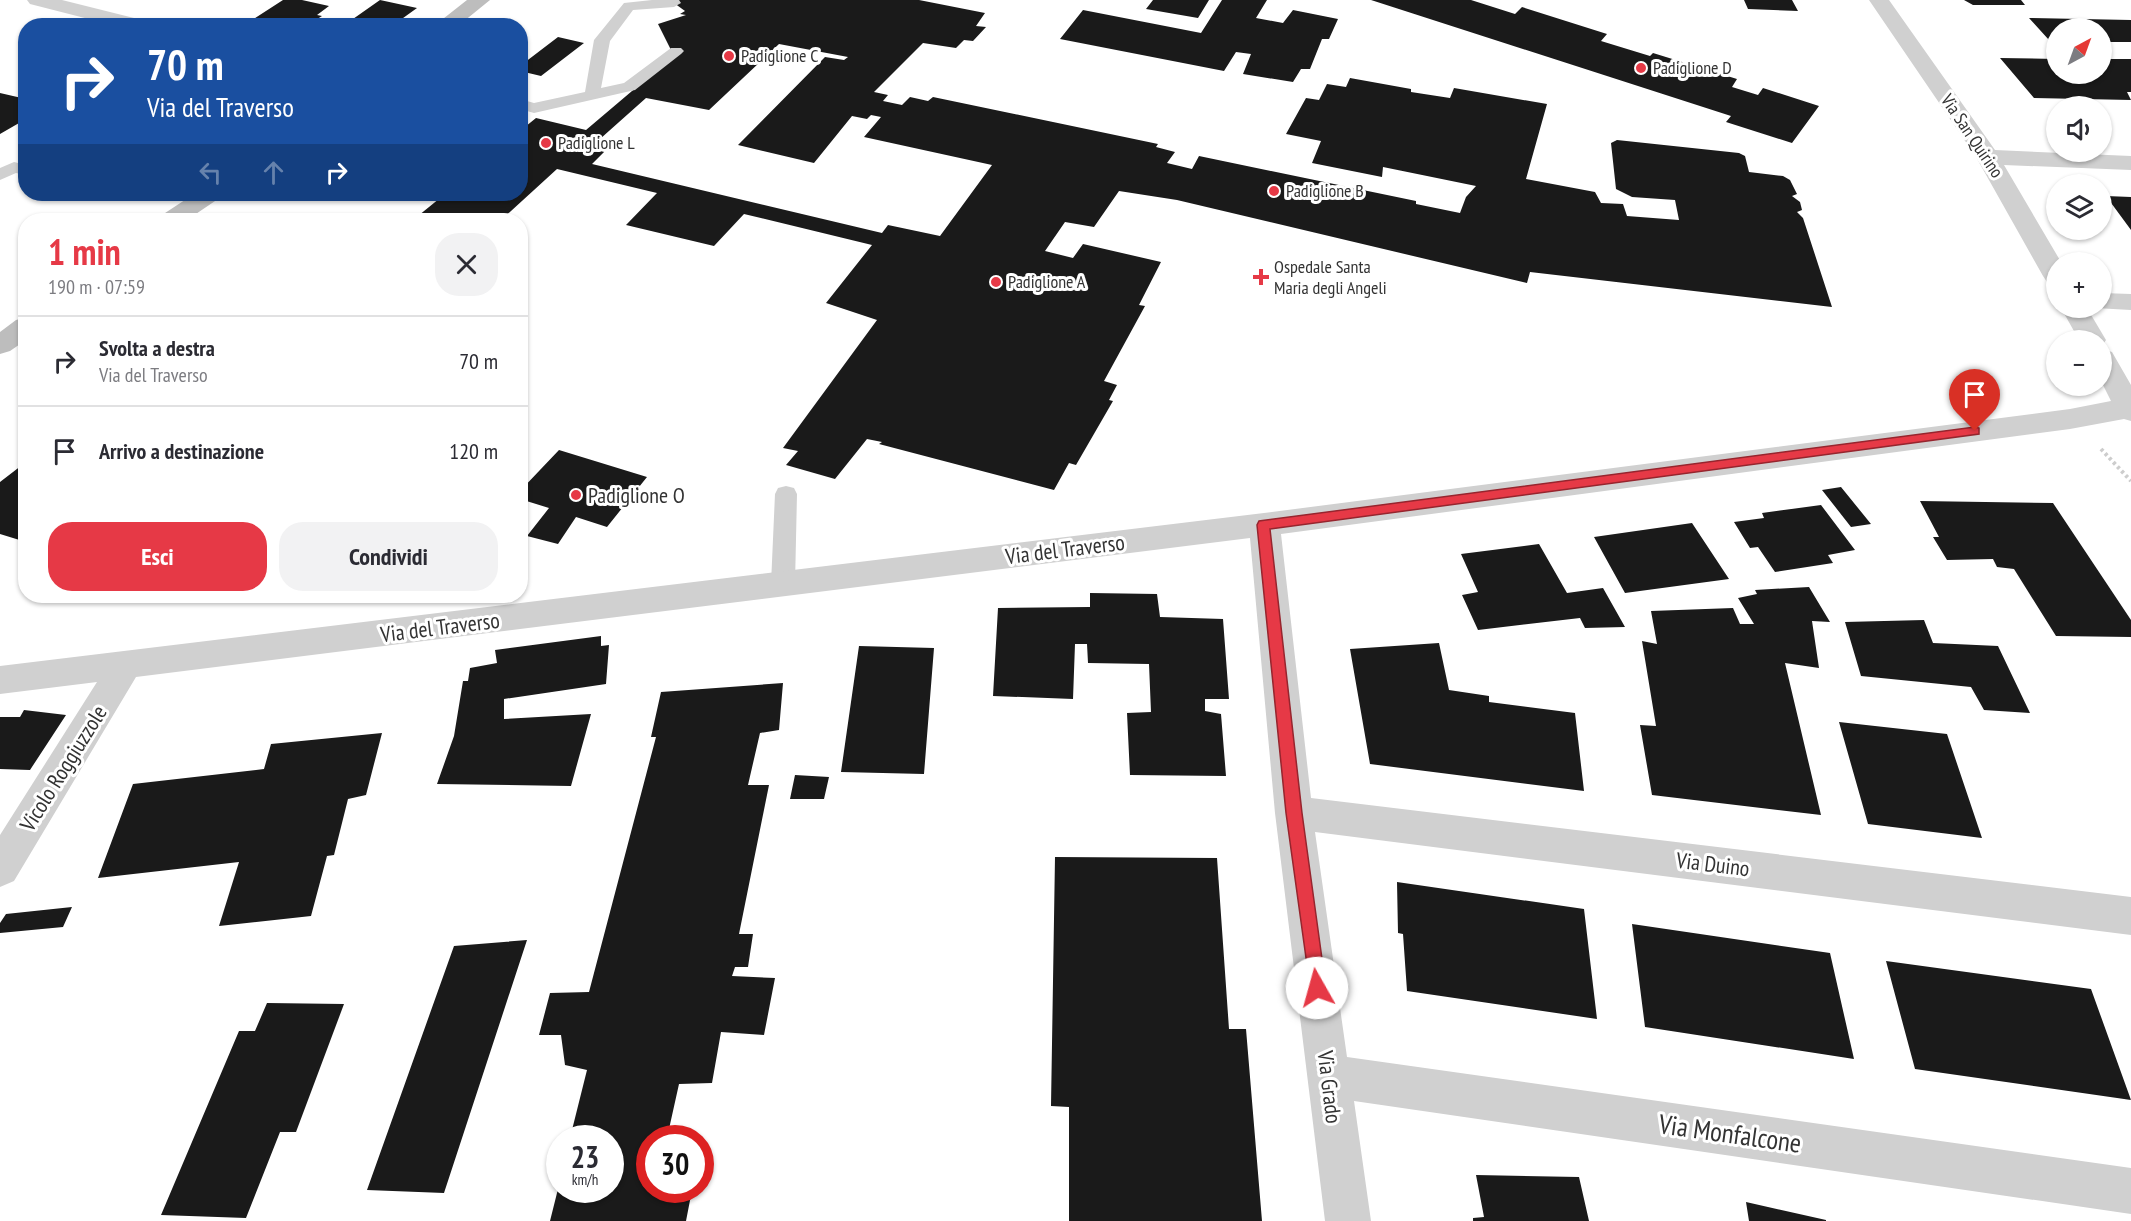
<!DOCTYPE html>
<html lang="it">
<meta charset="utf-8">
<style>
body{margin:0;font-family:"PT Sans Narrow",sans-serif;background:#f2f2f3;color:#2b2b33;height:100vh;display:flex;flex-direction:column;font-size:22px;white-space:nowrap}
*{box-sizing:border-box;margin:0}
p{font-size:20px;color:#7c7c81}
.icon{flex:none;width:33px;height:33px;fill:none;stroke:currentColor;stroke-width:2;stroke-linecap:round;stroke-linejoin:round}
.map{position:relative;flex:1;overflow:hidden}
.sheet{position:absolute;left:18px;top:213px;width:510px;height:390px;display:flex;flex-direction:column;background:#fff;border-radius:24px;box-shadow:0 2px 4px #0004}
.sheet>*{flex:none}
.banner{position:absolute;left:18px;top:18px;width:510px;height:183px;border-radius:24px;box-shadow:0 2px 4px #0004;background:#1a4fa0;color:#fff;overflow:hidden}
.needle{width:39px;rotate:41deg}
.tools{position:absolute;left:2046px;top:18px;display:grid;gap:12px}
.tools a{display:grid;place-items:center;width:66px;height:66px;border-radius:50%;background:#fff;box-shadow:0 2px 4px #0004;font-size:30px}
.speed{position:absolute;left:546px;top:1125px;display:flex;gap:12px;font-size:30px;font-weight:700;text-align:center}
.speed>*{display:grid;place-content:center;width:78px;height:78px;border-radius:50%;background:#fff;box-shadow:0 2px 4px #0004;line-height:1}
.speed small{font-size:15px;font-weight:400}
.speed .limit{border:9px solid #d22;background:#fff;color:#111}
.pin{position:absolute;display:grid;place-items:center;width:51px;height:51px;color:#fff;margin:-62px -26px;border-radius:50% 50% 50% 0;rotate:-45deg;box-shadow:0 0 6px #0007}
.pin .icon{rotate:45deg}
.me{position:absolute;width:66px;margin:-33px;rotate:353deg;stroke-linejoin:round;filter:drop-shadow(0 0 4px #0008)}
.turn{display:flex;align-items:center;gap:21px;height:126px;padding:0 30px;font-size:27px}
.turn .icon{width:78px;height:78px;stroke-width:2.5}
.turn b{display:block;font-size:42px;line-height:51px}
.lanes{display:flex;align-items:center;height:57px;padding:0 30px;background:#0003;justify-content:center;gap:30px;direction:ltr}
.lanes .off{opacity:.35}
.round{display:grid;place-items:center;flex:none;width:63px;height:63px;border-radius:24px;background:#f2f2f3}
.head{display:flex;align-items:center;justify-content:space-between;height:102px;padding:0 30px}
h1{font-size:36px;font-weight:700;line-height:45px;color:#e63946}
.button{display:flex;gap:12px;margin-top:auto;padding:12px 30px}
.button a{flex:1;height:69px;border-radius:24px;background:#e63946;color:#fff;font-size:24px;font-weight:700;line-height:69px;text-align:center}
.button a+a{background:#f2f2f3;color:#2b2b33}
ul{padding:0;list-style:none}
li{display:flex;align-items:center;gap:18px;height:90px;padding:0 30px;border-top:2px solid #e1e1e2}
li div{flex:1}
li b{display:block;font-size:22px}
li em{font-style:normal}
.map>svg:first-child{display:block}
.building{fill:#1a1a1a;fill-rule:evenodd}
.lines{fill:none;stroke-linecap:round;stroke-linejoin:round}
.path{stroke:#cdcdcd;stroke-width:4;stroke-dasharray:3 3;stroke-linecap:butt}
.service{fill:#d0d0d0;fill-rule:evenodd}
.minor{fill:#d0d0d0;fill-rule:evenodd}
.secondary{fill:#bdbdbd;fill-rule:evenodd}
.route{fill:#e63946;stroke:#96252e;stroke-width:1.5}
.poi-dot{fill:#e63946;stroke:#fff;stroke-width:2}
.labels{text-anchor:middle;stroke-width:6;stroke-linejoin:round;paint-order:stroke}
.far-poi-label{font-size:18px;fill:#333;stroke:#fff;text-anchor:start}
.far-street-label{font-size:18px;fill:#333;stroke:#fff}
.poi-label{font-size:22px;fill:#333;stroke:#fff;text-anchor:start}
.street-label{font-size:22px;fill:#333;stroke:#fff}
.near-street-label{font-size:27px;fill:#333;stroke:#fff}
</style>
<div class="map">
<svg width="2131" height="1221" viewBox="0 0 2131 1221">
<rect width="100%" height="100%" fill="#fff"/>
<!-- building -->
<path class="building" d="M283 0H302L329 6 317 15 322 16 311 23 306 22 301 26H276L252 20Z
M380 0 417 8 392 26H343Z
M674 0H919L985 13 976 26 986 27 973 41 964 40 956 48 923 43 874 92 888 95 883 101 902 105 910 97 928 101 933 97 1158 144 1156 147 1175 152 1167 163 1192 169 1199 156 1416 201V204L1460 213 1466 197 1476 186 1383 167 1382 177 1312 163 1321 141 1286 134 1306 98 1319 100 1327 84 1346 87 1350 78 1411 89V92L1450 98 1454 88 1547 104 1526 179 1595 192 1601 203 1623 204 1627 216 1679 220 1675 200 1632 197 1616 189 1611 143 1617 140 1739 153 1745 156 1749 172 1783 176 1790 180 1797 194 1792 196 1800 202 1802 210 1797 212 1803 218 1832 307 1530 272 1527 283 1177 200 1119 191 1094 227 1065 222 1045 251 1073 258 1083 244 1161 262 1139 305 1145 306 1104 381 1117 385 1109 400 1113 401 1076 465 1069 463 1054 490 879 444 882 442 867 439 835 479 786 465 798 451 783 448 877 320 826 303 872 245 744 214 714 246 626 225 657 193 557 169 501 220H413L445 194H520V131L536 118 586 130 678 52 671 50 658 24 686 15 680 14 685 11 674 3ZM779 44 848 57 844 60 825 57 738 145 814 163 852 116 867 119 871 115 881 117 864 137 992 165 940 236 888 225 882 233 592 164 606 150 591 147 646 98 709 110Z
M1153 0H1209L1198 18 1146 9Z
M1222 0H1267L1256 18 1283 23 1293 10 1338 19 1329 39H1322L1310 69H1301L1293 82 1243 74 1251 54 1236 52 1224 71 1060 39 1083 10 1201 33Z
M1371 0H1471L1515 14 1522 7 1607 34 1601 41 1650 56 1653 53 1737 79 1732 87 1758 95 1763 88 1819 106 1792 143 1726 122 1731 116Z
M1744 0H1792L1798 11 1748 9Z
M1964 0H2021L2025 5H1973Z
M2029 18 2131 20V42H2102V28H2056V41L2049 40Z
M558 37 584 43 541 76 520 71V66Z
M2000 58 2056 59V74H2102V59H2131V92H2127L2131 100 2034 98Z
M0 93 26 99V119L0 134Z
M2106 196 2131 197V230Z
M559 450 647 477 607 527 576 517 558 544 527 536 549 508 520 499V491Z
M26 462V542L0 534V482Z
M1841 487 1871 524 1851 527 1822 490Z
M1920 501 2053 503 2131 620V637L2056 636 2014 569 1997 567 1993 559 1947 560 1933 537H1939Z
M1821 505 1855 550 1828 555 1833 563 1775 572 1758 547 1750 548 1734 522 1764 518 1762 513Z
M1692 523 1729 579 1625 593 1594 537Z
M1539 544 1567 593 1603 588 1625 627 1585 628 1580 618 1478 630 1462 595 1478 592 1461 554Z
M1809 587 1830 622 1812 621 1819 668 1785 663 1821 815 1652 795 1640 725 1656 726 1642 641 1657 644 1651 611 1733 608 1740 624H1754L1738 598 1757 594 1755 590Z
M1090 593 1157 594 1160 617 1223 619 1229 699H1205V711L1221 714 1226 776 1130 775 1127 713 1151 712 1149 664 1088 663 1087 644H1075L1073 699 993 696 998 608 1090 607Z
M1924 620 1933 643 1998 646 2030 713 1984 710 1971 687 1861 676 1845 622Z
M601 636V646L609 645 606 684 504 699V719L591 714 571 786 437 784 454 736 463 681H468L470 668 497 663 495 650Z
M1439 643 1449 690 1489 696V702L1575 713 1584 791 1370 764 1350 649Z
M859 646 934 648 924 774 841 772Z
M783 683 779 730 760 733 748 785H769L739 934H753L748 967H735L732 976 775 978 764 1035 721 1032 712 1083 679 1084 667 1138H650V1190H692L686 1221H550L559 1185 560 1190H610V1138H570L587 1070 565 1065 561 1035H539L550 993 589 992 656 737H651L661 692Z
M24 710 66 715 30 770 0 769V717H20Z
M1839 722 1947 734 1982 838 1868 824Z
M382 733 366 795 348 799 334 855 327 856 311 916 219 926 239 862 98 878 133 784 264 769 271 744Z
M795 775 829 777 824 799H790Z
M1055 857 1217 858 1229 1029H1246L1262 1221H1069V1107L1051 1106Z
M1397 882 1584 909 1597 1019 1407 991 1403 934 1398 933Z
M72 907 63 927 0 933V923L6 914Z
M1632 924 1830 953 1854 1059 1645 1027Z
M527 940 444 1193 367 1190 454 946Z
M1886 961 2091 989 2131 1100 1915 1069Z
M267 1003 344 1004 296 1132H280L246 1218 161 1215 239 1031H255Z
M1476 1175 1579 1177 1589 1221H1473V1218L1484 1217Z
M1746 1202 1826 1220V1221H1749Z"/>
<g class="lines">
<!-- path -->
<path class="path" d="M2101 449 2131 481"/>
<!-- service -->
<path class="service" d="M652 0H679L681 3 674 7 633 10 610 41 601 88 624 83 671 48H681L684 51 681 54 635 90 534 113 520 109V99L534 103 585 92 594 40 624 3Z
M14 162 26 165V175L16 173 0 180V168Z
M786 486 794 488 797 494 795 584 791 590 783 593 775 590 771 584 775 494 778 488Z"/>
<!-- minor -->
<path class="minor" d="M27 0H62L150 22 153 26H116L30 4Z
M1869 0H1889L1995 150 2131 156V170L2004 165 2061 262H2056V284L2047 282 2043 276 1976 157Z
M2102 293 2131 294V310L2095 308H2102Z
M2061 308H2087L2106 340 2102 346V340H2079Z
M2102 349 2112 352 2131 385V421L2124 419 2070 429 1281 534 1311 798 2131 897V935L1315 832 1347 1057 2131 1168V1214L1354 1101 1371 1221H1325L1275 813 1250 538 136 677 14 881 0 887V835L97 682 0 694V666L1264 513 2070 409 2111 401 2102 383Z"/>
<!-- secondary -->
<path class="secondary" d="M467 0H490L458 26H434Z
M194 194H221L218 199 187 220H159L162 215Z
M26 317V340L10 351 0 354V332L16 320Z"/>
</g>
<!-- route -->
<path class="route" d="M1975 427 1979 428V434L1270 529 1302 813 1326 988 1323 994 1317 997 1311 994 1286 813 1257 525 1259 521Z"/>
<!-- markers -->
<g class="poi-dot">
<circle cx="729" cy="56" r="6"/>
<circle cx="1641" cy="68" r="6"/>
<circle cx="546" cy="143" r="6"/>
<circle cx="1274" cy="191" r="6"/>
<path d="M1258 268h6v6h6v6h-6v6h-6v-6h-6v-6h6z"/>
<circle cx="996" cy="282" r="6"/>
<circle cx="576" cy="495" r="6"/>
</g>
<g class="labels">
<!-- far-poi labels -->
<g class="far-poi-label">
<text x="741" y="62">Padiglione C</text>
<text x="1653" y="74">Padiglione D</text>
<text x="558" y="149">Padiglione L</text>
<text x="1286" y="197">Padiglione B</text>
<text x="1274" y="273">Ospedale Santa<tspan x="1274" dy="21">Maria degli Angeli</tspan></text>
<text x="1008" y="288">Padiglione A</text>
</g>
<!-- far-street labels -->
<g class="far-street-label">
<text transform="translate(1972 136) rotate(56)" y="6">Via San Quirino</text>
</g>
<!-- poi labels -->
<g class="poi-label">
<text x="588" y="503">Padiglione O</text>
</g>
<!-- street labels -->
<g class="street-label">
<text transform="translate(1065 549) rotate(-7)" y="8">Via del Traverso</text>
<text transform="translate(440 627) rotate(-7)" y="8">Via del Traverso</text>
<text transform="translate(63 768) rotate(-58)" y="8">Vicolo Roggiuzzole</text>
<text transform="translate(1713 864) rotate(7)" y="8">Via Duino</text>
<text transform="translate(1330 1087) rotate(83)" y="8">Via Grado</text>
</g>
<!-- near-street labels -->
<g class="near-street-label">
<text transform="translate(1730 1134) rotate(8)" y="9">Via Monfalcone</text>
</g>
</g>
</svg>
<div class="tools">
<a><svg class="needle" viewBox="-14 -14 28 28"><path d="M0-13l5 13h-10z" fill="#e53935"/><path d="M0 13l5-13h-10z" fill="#7c7c81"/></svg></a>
<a><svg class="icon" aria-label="sound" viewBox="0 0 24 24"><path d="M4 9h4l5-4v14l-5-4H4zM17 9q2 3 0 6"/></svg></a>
<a><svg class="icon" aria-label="layers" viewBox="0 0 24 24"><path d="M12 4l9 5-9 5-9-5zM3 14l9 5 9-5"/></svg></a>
<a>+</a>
<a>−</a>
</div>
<div class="speed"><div>23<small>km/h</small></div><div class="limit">30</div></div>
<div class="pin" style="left:1975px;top:431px;background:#d93025"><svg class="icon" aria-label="arrive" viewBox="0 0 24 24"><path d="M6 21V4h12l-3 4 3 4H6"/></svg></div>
<svg class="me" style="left:1317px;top:988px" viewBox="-20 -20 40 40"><circle r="19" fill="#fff"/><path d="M0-13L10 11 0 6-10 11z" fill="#e63946"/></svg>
<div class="banner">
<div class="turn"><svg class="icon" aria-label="right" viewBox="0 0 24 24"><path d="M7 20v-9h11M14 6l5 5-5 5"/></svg><div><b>70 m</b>Via del Traverso</div></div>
<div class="lanes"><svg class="icon off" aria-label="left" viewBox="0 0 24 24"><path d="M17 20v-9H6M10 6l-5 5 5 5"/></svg><svg class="icon off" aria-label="ahead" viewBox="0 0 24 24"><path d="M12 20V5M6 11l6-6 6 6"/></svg><svg class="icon" aria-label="right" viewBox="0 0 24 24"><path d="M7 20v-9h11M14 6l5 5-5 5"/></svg></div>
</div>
<section class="sheet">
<div class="head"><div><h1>1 min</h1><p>190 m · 07:59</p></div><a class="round"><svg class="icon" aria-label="close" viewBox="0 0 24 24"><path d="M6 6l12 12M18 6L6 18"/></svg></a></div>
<ul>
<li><svg class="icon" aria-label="right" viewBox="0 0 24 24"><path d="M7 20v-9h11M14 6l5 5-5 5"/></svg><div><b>Svolta a destra</b><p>Via del Traverso</p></div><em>70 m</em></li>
<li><svg class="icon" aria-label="arrive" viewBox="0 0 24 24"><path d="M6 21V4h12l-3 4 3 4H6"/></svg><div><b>Arrivo a destinazione</b></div><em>120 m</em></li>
</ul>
<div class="button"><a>Esci</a><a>Condividi</a></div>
</section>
</div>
